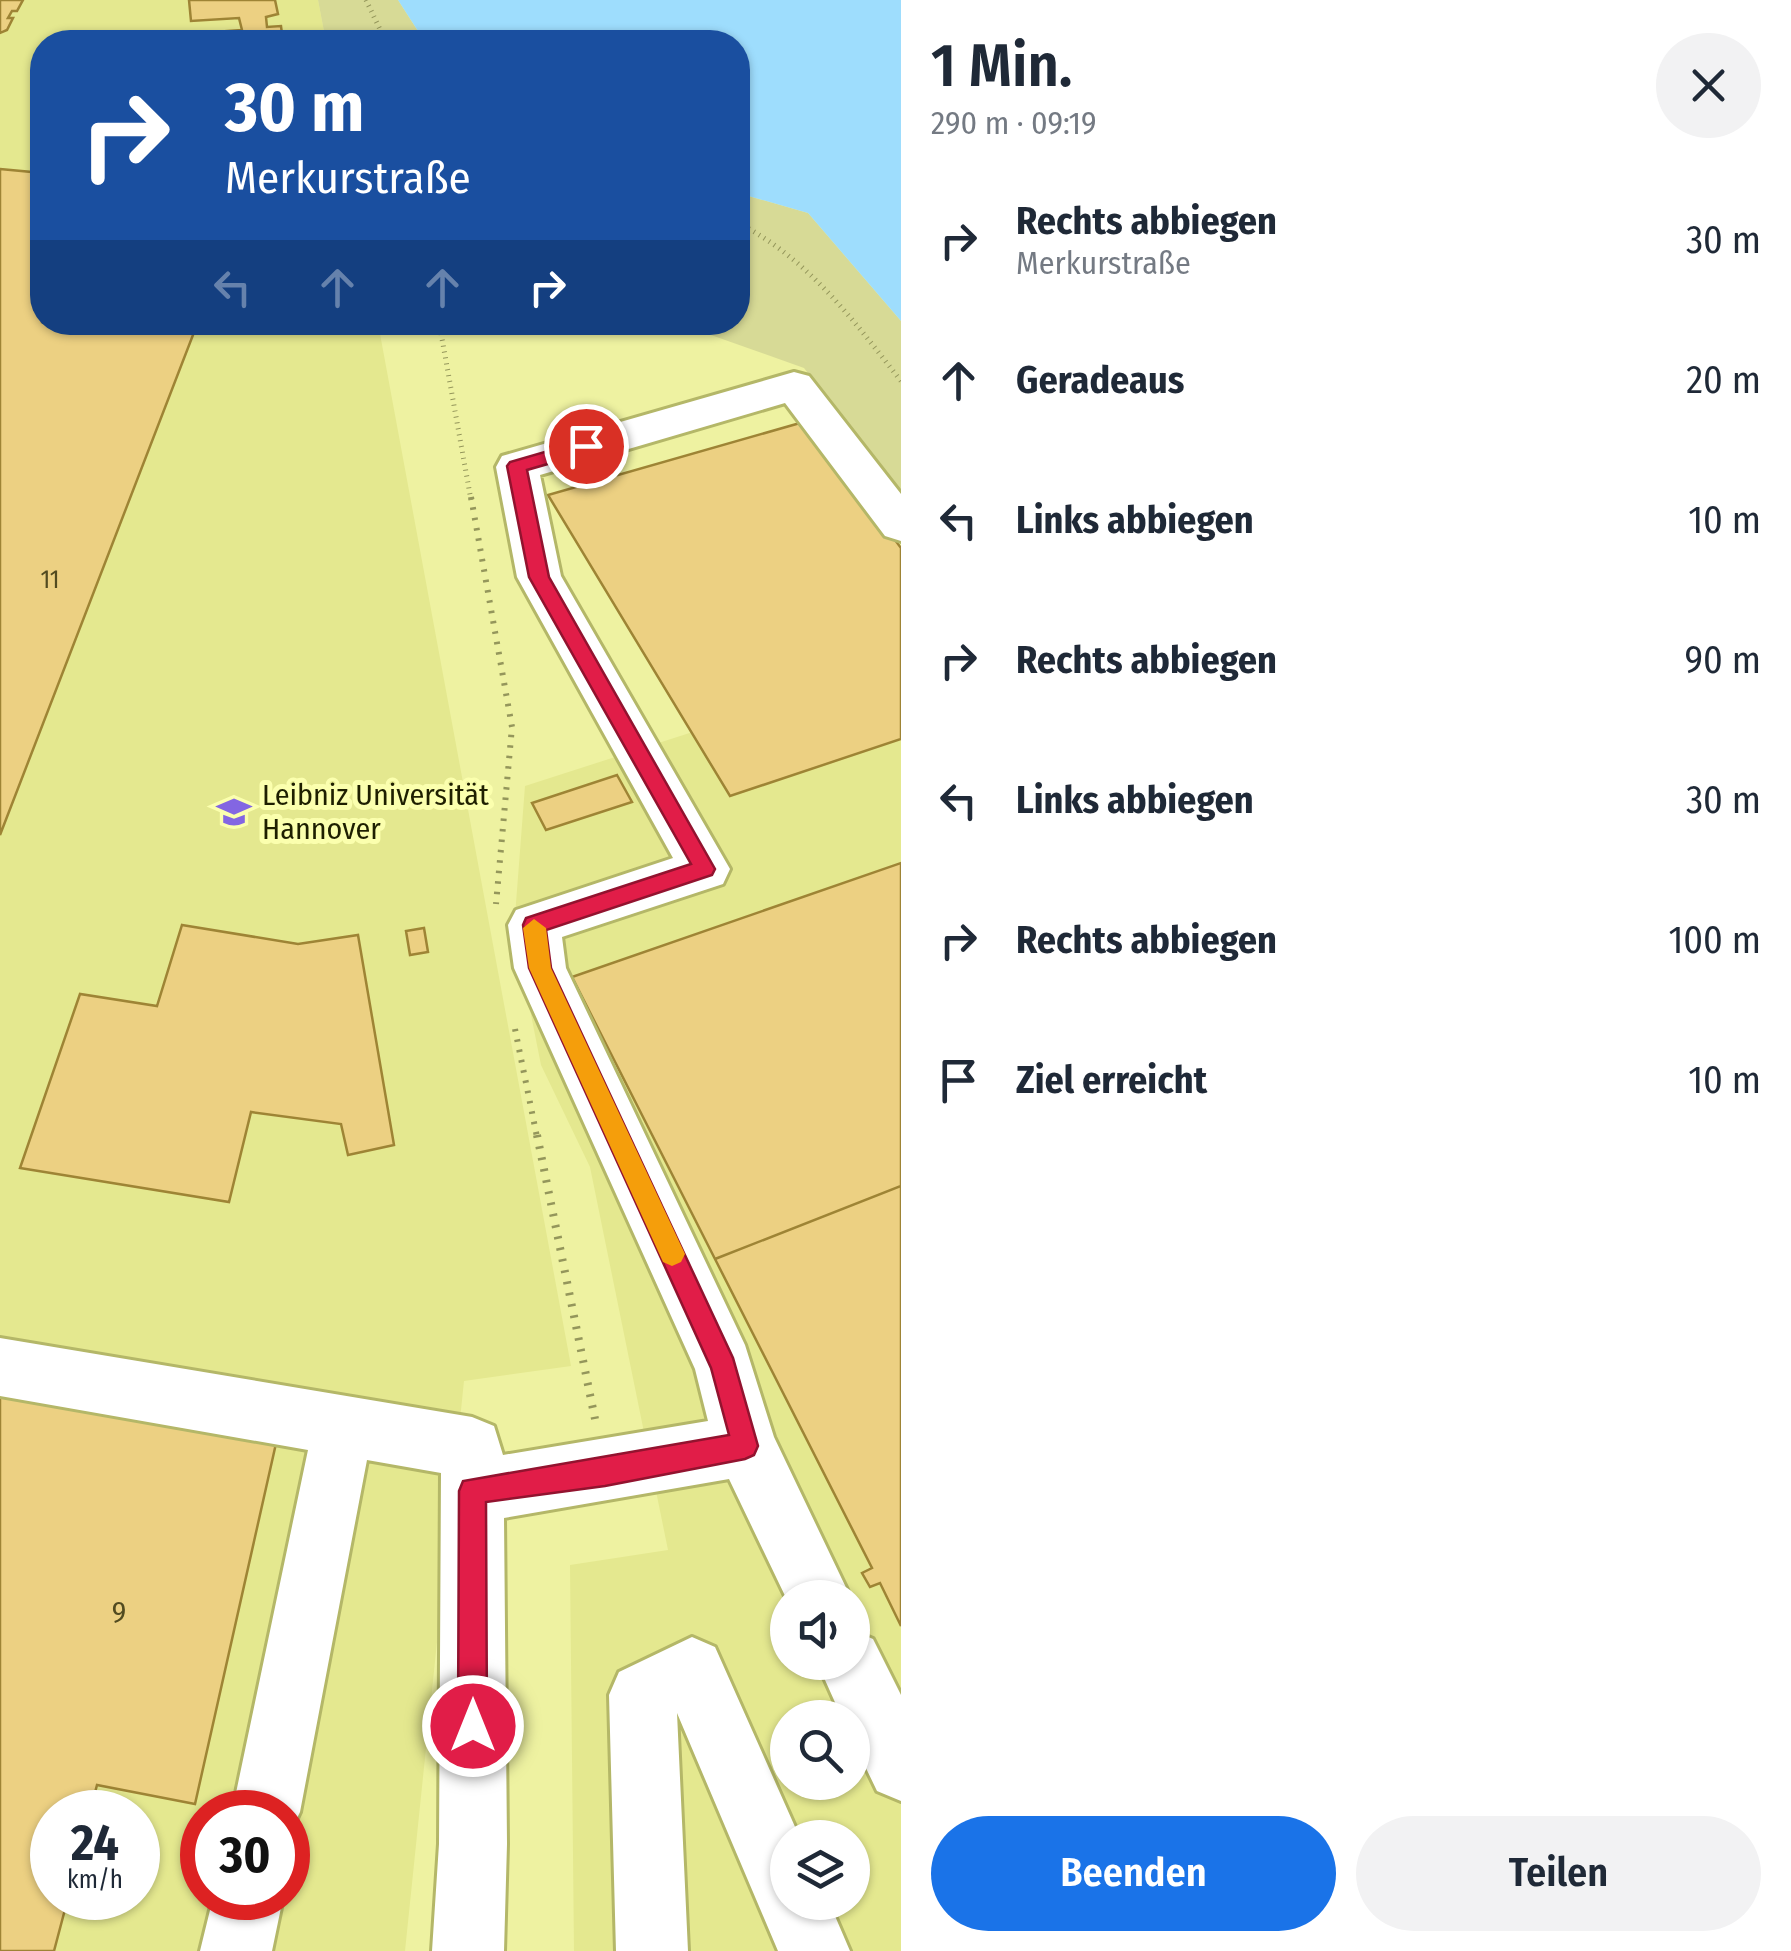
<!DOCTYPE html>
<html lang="de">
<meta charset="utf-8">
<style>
body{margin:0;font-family:"Fira Sans Condensed",sans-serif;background:#f2f2f3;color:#1f2937;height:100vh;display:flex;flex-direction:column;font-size:38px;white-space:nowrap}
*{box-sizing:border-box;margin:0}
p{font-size:32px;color:#747a83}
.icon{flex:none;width:55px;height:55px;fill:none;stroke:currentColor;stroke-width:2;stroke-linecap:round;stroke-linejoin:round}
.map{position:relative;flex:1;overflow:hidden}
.drawer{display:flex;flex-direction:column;background:#fff;width:890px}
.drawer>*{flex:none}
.hud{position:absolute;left:30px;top:30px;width:720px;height:305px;border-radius:40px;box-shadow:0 2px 8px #0004;background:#1a4fa0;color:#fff;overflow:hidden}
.tools{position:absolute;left:770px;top:1580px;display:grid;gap:20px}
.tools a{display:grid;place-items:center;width:100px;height:100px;border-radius:50%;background:#fff;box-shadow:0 2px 8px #0004;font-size:50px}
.speed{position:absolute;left:30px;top:1790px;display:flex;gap:20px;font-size:50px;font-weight:700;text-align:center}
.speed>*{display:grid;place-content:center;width:130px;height:130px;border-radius:50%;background:#fff;box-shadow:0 2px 8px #0004;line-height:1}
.speed small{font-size:25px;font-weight:400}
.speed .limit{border:15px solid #d22;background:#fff;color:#111}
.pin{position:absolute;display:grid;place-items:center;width:85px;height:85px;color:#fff;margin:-42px;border:5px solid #fff;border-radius:50%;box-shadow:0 2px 10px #0007}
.me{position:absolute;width:110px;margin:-55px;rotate:0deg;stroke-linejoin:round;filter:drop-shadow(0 0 8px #0008)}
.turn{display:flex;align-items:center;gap:35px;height:210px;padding:0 30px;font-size:45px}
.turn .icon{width:130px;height:130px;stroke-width:2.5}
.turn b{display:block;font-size:70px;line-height:85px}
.lanes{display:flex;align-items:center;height:95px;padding:0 30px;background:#0003;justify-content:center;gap:50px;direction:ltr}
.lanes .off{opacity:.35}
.round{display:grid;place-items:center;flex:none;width:105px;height:105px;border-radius:52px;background:#f2f2f3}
.headline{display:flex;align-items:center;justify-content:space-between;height:170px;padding:0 30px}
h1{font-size:60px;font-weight:600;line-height:75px}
.action{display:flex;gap:20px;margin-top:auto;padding:20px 30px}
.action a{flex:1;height:115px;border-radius:60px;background:#1a73e8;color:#fff;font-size:40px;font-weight:600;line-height:115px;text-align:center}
.action a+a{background:#f2f2f3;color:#1f2937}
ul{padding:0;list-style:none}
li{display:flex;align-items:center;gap:30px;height:140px;padding:0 30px}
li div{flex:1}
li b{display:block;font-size:38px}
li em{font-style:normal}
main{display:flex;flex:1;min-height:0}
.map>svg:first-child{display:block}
.built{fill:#e4e88f;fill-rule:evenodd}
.green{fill:#d7da96}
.water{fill:#9eddfd}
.building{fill:#ecd082;stroke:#9e8435;stroke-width:2.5}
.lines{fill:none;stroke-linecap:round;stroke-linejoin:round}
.minor-casing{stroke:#b4b768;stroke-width:6}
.path-far2{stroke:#94965b;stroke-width:5;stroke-dasharray:1 5;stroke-linecap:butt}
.path-far1{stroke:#94965b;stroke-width:6;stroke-dasharray:2.5 8;stroke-linecap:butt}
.path{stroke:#94965b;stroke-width:8;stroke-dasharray:2.5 9;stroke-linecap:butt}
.minor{fill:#fff;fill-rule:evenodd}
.route{fill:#e11d48;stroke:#92132f;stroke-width:2.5}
.slow{fill:#f59e0b}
.labels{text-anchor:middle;stroke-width:10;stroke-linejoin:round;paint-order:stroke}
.number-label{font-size:25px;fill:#524b20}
.poi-label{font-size:30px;fill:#1e1f00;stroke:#fbffae;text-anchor:start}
.near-number-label{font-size:30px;fill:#524b20}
</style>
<main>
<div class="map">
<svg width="901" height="1951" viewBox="0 0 901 1951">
<rect width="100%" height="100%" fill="#eef2a1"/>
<!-- built -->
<path class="built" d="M0 0H318L326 42H42V322L378 323 571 1366 464 1381 405 1951H0ZM52 1812H138V1898H52ZM202 1812H288V1898H202Z
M901 665V1951H574L570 1565 668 1550 590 1167 541 1065 514 929 525 786ZM788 1598H852V1662H788ZM788 1718H852V1782H788ZM788 1838H852V1902H788Z"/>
<!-- green -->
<path class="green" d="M318 0H398L425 42H326Z
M738 193 808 213 901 321V494L804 368 677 323 738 322Z"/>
<!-- water -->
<path class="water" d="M398 0H901V321L808 213 738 193V42H425Z"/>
<!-- building -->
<path class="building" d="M0 0H23L17 11H12L8 18H13L7 30 0 33Z
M189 0H275L278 14 266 17 267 27 281 26 283 42H188L187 34 242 30 239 18 191 21Z
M0 169 42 173V322H198L0 835Z
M807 421 901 548V739L730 796 548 495Z
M617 775 632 802 546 830 532 803Z
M901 863V1186L715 1259 572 977Z
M182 925 298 944 358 935 394 1145 348 1155 341 1124 251 1112 229 1202 20 1168 80 994 157 1006Z
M424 928 428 952 410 955 406 931Z
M901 1186V1626L880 1583 870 1587 862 1573 872 1568 715 1259Z
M0 1390 277 1439 195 1804 97 1785 90 1812H52V1898H68L54 1951H0Z"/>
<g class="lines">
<!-- minor casing -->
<g class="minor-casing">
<path id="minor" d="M794 372 809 376 901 494V541L885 536 785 403 540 475 561 576 730 869 723 884 562 937 566 968 745 1345 774 1437 851 1598H788V1602L729 1479 504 1518 507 1844 504 1951H432L439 1844 441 1473 367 1460 300 1812 288 1837V1812H232L308 1450 0 1396V1338L472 1417 494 1426 503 1455 708 1421 695 1369 514 968 508 925 516 910 673 858 517 577 496 467 502 456Z
M852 1630 873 1639 901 1695V1801L877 1791 852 1739V1718H842L817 1662H852Z
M692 1637 715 1647 800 1838H788V1902H829L850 1951H778L677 1713 688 1951H616L609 1695 619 1672Z
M213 1898H283L272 1951H200Z"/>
</g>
<!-- path-far2 -->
<path class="path-far2" d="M366 0 386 42
M738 223C809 259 853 320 901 381
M439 322 471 500"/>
<!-- path-far1 -->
<path class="path-far1" d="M471 497 512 727 496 904
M515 1029 537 1137"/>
<!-- path -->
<path class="path" d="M537 1135 595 1419"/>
<!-- minor -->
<use href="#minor" class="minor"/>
</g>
<!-- route -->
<path class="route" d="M586 440 593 442V451L527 470 549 577 715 869 712 875 546 930 551 968 733 1358 758 1446 754 1455 745 1459 605 1486 486 1502 487 1726 483 1736 473 1741 463 1736 458 1726 459 1491 463 1481 729 1435 711 1368 529 968 523 925 526 918 691 864 529 577 507 466 510 462Z"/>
<!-- slow -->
<path class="slow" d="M534 919 546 928 551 968 685 1254 681 1262 672 1266 663 1262 529 968 523 928Z"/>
<!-- icons -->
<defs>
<g id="university-bare" transform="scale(2.7)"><path d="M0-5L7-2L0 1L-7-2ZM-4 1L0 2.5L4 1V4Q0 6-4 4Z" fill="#8366e2" stroke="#fbffae" stroke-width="2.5" paint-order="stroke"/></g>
</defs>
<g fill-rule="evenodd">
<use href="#university-bare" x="234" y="812"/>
</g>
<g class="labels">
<!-- number labels -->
<g class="number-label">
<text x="50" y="588">11</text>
</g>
<!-- poi labels -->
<g class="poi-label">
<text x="262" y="805">Leibniz Universität<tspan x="262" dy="34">Hannover</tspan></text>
</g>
<!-- near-number labels -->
<g class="near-number-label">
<text x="119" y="1622">9</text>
</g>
</g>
</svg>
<div class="tools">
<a><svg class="icon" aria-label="sound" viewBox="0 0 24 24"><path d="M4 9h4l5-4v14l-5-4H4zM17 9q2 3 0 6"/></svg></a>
<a><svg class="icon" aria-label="search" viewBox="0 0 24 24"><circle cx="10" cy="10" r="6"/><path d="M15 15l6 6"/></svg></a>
<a><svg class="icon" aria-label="layers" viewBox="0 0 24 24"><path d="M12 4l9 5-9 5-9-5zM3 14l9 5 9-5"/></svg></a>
</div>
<div class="speed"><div>24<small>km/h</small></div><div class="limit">30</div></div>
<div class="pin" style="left:586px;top:446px;background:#d93025"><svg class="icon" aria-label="arrive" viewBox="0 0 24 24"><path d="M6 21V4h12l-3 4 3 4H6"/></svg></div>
<svg class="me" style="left:473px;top:1726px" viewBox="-20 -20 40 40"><circle r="17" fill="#e11d48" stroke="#fff" stroke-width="3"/><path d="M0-11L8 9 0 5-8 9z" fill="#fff"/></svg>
<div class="hud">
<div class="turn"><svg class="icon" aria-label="right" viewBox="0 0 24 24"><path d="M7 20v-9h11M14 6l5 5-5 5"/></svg><div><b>30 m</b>Merkurstraße</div></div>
<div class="lanes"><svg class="icon off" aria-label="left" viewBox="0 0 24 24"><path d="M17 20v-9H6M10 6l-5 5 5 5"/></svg><svg class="icon off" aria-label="ahead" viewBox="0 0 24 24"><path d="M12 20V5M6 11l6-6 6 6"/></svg><svg class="icon off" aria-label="ahead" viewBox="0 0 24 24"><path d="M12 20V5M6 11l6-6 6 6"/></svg><svg class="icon" aria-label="right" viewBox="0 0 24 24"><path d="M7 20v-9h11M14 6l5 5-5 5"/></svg></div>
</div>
</div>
<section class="drawer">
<div class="headline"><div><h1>1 Min.</h1><p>290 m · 09:19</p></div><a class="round"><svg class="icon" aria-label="close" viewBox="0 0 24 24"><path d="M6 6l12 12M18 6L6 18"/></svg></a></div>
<ul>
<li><svg class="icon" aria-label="right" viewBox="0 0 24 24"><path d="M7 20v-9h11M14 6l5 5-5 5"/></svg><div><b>Rechts abbiegen</b><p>Merkurstraße</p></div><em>30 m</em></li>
<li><svg class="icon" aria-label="ahead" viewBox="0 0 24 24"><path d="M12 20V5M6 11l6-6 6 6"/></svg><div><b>Geradeaus</b></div><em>20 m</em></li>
<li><svg class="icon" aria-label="left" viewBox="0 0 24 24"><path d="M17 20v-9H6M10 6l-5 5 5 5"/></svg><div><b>Links abbiegen</b></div><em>10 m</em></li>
<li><svg class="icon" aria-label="right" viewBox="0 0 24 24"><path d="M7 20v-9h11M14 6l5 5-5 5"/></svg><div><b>Rechts abbiegen</b></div><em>90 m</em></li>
<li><svg class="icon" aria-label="left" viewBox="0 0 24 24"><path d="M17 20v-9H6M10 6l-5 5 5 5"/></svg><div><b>Links abbiegen</b></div><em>30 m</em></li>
<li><svg class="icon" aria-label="right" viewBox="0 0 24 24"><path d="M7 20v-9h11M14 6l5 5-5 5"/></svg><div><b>Rechts abbiegen</b></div><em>100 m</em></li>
<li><svg class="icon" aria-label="arrive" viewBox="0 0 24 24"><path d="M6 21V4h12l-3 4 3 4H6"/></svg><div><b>Ziel erreicht</b></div><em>10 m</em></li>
</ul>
<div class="action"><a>Beenden</a><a>Teilen</a></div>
</section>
</main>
